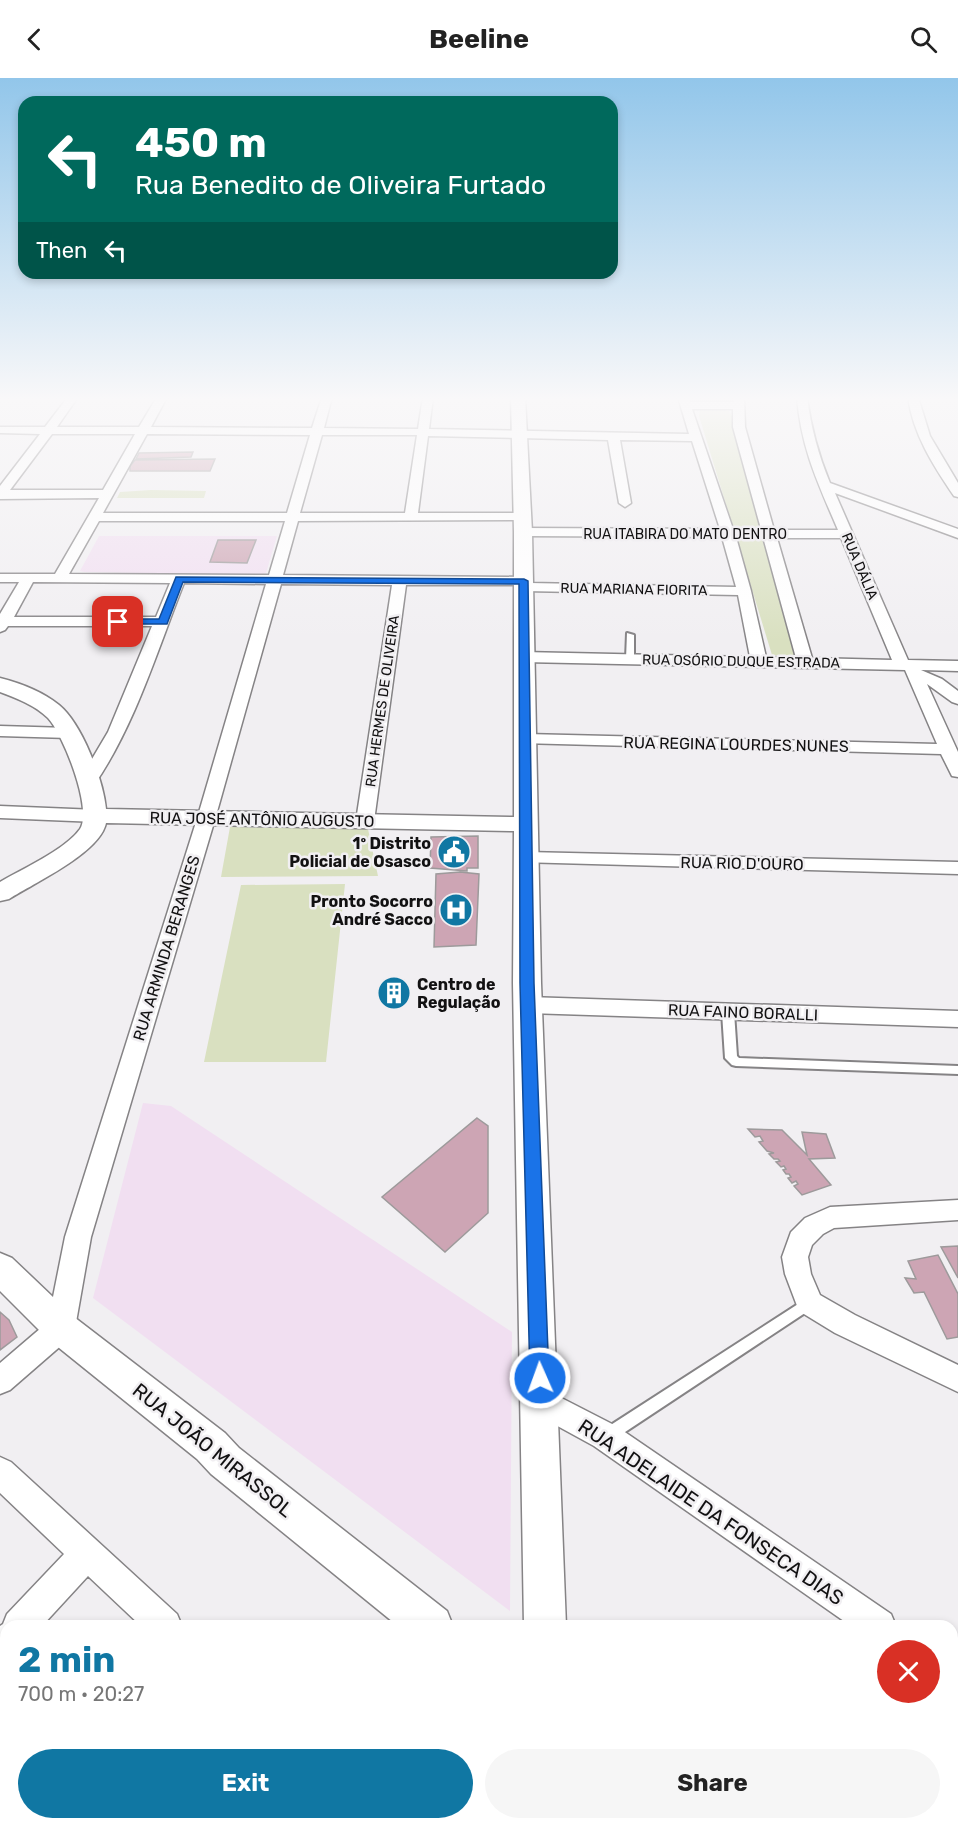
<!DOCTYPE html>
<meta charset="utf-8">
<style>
body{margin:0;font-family:Rubik,sans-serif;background:#f6f6f6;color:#222;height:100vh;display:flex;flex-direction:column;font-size:22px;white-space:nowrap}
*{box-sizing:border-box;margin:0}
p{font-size:20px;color:#767676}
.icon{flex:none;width:33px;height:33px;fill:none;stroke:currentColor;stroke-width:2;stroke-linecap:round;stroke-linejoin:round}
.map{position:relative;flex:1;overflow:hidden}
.sheet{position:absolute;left:0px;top:1542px;width:958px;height:210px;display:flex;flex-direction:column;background:#fff;border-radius:18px 18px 0 0;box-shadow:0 3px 9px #0003}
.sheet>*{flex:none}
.hud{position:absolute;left:18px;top:18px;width:600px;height:183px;border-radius:18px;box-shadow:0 3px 9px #0003;background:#00695c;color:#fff;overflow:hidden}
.pin{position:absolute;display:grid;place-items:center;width:51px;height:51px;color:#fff;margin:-26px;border-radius:12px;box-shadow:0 3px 9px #0006}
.me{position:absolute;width:66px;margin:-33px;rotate:358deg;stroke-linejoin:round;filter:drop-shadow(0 0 4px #0008)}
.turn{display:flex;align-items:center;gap:21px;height:126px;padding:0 18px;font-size:27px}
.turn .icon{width:78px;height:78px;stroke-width:2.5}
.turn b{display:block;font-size:42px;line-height:51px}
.then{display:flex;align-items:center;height:57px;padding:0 18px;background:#0003;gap:12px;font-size:22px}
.round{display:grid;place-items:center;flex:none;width:63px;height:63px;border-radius:32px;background:#f6f6f6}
.summary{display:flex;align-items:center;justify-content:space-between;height:102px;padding:0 18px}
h1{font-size:36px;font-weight:700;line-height:45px;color:#1077a3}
.cta{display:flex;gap:12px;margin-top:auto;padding:12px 18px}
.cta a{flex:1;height:69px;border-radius:36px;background:#1077a3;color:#fff;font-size:24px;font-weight:700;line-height:69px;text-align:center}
.cta a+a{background:#f6f6f6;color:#222}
header{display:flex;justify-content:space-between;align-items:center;height:78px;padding:0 18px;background:#fff;font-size:27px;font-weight:700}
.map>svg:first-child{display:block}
.education{fill:#f1dff1}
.green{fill:#d9e0c0}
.building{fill:#cda5b4;stroke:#9d9a9b;stroke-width:1.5}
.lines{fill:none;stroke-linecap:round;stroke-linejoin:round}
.service-casing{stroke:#858385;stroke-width:4}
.minor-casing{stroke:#858385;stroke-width:3}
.tertiary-casing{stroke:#858385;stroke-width:3}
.service{fill:#fff;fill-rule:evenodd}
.minor{fill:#fff;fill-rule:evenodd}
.tertiary{fill:#fff;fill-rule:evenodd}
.route{fill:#1a73e8;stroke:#114b97;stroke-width:1.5}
.labels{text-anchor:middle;stroke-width:5;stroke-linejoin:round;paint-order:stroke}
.far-street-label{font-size:14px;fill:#121112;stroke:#f1eff2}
.street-label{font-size:16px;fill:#121112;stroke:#f1eff2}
.poi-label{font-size:16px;font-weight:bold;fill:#121112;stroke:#f1eff2;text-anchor:end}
.near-street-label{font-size:20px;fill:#121112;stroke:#f1eff2}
</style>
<header><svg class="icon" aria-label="back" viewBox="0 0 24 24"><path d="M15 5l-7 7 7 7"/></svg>Beeline<svg class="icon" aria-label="search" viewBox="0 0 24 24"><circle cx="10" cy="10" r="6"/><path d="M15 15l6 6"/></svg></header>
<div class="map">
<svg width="958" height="1752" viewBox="0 0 958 1752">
<rect width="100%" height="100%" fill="#f1eff2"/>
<!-- education -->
<path class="education" d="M99 458H277L266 495 259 497 84 494 80 493Z
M143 1025 171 1028 512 1254 510 1533 93 1220Z"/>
<!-- green -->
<path class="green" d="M714 331 729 333 732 338 800 572 793 579 772 577 699 338 700 332Z
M151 412 206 413 204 420H117L120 414Z
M230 749 368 751 378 798 221 799Z
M345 806 326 984H204L241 807Z"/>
<!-- building -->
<path class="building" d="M193 374 191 379 136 381 139 375Z
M215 381 210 393H130V388L135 382Z
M218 462H256L247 485 210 484Z
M478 758V790H467V793L430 790 431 759Z
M460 794 479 796 476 867 434 869 436 796Z
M388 903 405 904 401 927 383 926Z
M477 1040 488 1048V1135L445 1174 382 1119Z
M748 1051 782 1052 807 1077 802 1054 826 1056 835 1080 809 1081 831 1107 802 1117 794 1108 798 1106 796 1103 792 1105 788 1100 791 1099 789 1096H786L783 1092 786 1091 784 1088 781 1089 776 1084 780 1083 778 1081H774L769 1076 774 1075 767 1073 759 1064 763 1063 760 1058 755 1059Z
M958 1168V1200L941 1169Z
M938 1177 958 1216V1259L947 1261 924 1214 914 1215 905 1200 916 1201 908 1183Z
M0 1234 9 1242 17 1259 0 1272Z"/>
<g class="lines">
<!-- service casing -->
<g class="service-casing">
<path id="service" d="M627 555 634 557V581L630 583 626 581Z
M728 930 732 931 734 934 737 978 739 980 958 988V996L736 988 732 987 725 980 722 934 724 931Z
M809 1219 814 1221 816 1225 814 1229 613 1362 608 1364 603 1362 601 1357 603 1352Z"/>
</g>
<!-- minor casing -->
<g class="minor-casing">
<path id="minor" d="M68 319H78L57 349H139L157 319H167L151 349 312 350 322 319H332L324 350 418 351 423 319H433L429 351 689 356 678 319H688L690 324H734V319H744L745 349 774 452H838C818 405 801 370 797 319H807C811 350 818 376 830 405L958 451V460L835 415 908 582 958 583V593L921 592 942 601 958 613V626L952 624 927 606 958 674V699L952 698 941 676 520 665 517 661 520 657 526 656 937 666 905 592 523 584 515 579 523 574 750 579 738 517 524 513 519 512 518 507H406L374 743 372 747H358L356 743 392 507 281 506 215 741 91 1159 75 1250 71 1259 10 1312 0 1316V1285L48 1244 65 1159 197 741 266 506 184 505C158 570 135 648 94 707H82L79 703 108 654 152 548H8L5 552 0 554V536L19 504H0V496H55L99 420 0 421V408L40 356 0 355V349H45ZM692 331H733V349L761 451H733ZM52 356H135L103 412H10ZM147 356 310 357 287 435H103ZM322 357H417L405 435H300ZM428 358 608 362 619 425 625 429 631 425 620 362 692 363 720 451 523 450 516 454 523 458 722 459 736 509 530 505 529 500 524 499 283 497 298 443 527 442 529 439 527 436 522 435H418ZM99 443H285L269 497 69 496ZM736 459H763L796 580 766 579 751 513ZM777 460H841L892 582 812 580ZM33 504 170 505 156 539H14Z
M908 319H918L930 358 958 405V419L954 418C933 387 913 356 908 319Z
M0 648 69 650 75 651 77 655 75 659 69 660 0 658Z
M0 728 97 732 104 734 106 738 104 742 97 744 0 740Z
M526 774 958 784V796L519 784 516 780 519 776Z
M528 919 958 933V949L528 935 520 932 517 927 520 922Z
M958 1122V1142L834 1150 823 1156 812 1167 808 1179 811 1196 820 1217 855 1237 958 1287V1314L835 1255 799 1233 785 1196 782 1179 791 1154 805 1140 830 1129Z
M540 1309 616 1348 891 1536 896 1548H851L594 1368 530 1333 525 1323 530 1313Z
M0 1379 11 1384 177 1536 182 1548H141L88 1498 42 1548H6V1583L0 1586V1548L3 1546 7 1536 64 1476 0 1415Z
M952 1582 958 1584V1619L952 1617Z
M198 1746H234L232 1752H196Z"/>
</g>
<!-- tertiary casing -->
<g class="tertiary-casing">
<path id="tertiary" d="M511 319H525L532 454 541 905 566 1548H524L513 905 514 753 106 745C100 775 34 805 9 821L0 823V804C22 791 65 772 80 751 93 731 63 656 48 640 35 627 16 620 0 614V600C20 605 43 614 59 627 82 646 103 701 106 731L514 739V454Z
M0 1175 12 1180 74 1239 225 1355 239 1370 447 1533 453 1548H398L211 1396 197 1381 48 1261 0 1213Z
M500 1746H548L547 1752H499Z
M644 1746H697L700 1752H647Z"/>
</g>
<!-- service -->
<use href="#service" class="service"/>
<!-- minor -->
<use href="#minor" class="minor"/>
<!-- tertiary -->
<use href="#tertiary" class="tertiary"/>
</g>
<!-- sky -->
<linearGradient id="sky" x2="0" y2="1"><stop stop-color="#92c6ea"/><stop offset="0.57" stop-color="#f9f8f9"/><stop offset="1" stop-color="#f9f8f9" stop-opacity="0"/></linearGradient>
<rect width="958" height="564" fill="url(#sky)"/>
<!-- route -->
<path class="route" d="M176 499 524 501 528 503 534 905 549 1300 546 1306 540 1309 533 1306 530 1300 520 905 519 506 183 504 167 546H114V542L118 541H159Z"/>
<!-- icons -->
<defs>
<g id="civic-disc" transform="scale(1.725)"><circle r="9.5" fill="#1077a3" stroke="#f1eff2"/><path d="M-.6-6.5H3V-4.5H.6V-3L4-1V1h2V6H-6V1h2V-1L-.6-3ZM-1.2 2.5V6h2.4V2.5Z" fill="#fff"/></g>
<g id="hospital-disc" transform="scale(1.725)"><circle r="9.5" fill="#1077a3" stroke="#f1eff2"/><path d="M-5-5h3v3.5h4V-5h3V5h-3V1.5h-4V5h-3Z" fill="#fff"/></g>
<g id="building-disc" transform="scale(1.725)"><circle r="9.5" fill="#1077a3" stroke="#f1eff2"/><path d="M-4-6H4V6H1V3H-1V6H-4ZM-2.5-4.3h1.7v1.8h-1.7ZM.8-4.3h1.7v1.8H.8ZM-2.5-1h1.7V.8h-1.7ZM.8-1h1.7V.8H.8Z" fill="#fff"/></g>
</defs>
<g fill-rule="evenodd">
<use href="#civic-disc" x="454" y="774"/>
<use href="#hospital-disc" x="456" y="832"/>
<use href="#building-disc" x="394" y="915"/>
</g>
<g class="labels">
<!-- far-street labels -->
<g class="far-street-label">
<text x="685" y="461">RUA ITABIRA DO MATO DENTRO</text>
<text transform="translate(860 488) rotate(67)" y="5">RUA DÁLIA</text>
<text transform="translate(634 511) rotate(1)" y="5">RUA MARIANA FIORITA</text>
<text transform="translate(741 583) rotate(1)" y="5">RUA OSÓRIO DUQUE ESTRADA</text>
<text transform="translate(382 623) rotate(-82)" y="5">RUA HERMES DE OLIVEIRA</text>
</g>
<!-- street labels -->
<g class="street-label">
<text transform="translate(736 666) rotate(1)" y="6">RUA REGINA LOURDES NUNES</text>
<text transform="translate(262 741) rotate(1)" y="6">RUA JOSÉ ANTÔNIO AUGUSTO</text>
<text transform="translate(742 785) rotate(1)" y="6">RUA RIO D'OURO</text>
<text transform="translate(166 870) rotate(-73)" y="6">RUA ARMINDA BERANGES</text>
<text transform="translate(743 934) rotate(2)" y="6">RUA FAINO BORALLI</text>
</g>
<!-- poi labels -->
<g class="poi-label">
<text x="431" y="771">1º Distrito<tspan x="431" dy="18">Policial de Osasco</tspan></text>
<text x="433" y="829">Pronto Socorro<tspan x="433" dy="18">André Sacco</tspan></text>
<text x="417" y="912" text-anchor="start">Centro de<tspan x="417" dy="18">Regulação</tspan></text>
</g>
<!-- near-street labels -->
<g class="near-street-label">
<text transform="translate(213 1372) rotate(39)" y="7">RUA JOÃO MIRASSOL</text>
<text transform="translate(711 1434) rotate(34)" y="7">RUA ADELAIDE DA FONSECA DIAS</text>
</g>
</g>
</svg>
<div class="pin" style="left:118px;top:544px;background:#d93025"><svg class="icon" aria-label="arrive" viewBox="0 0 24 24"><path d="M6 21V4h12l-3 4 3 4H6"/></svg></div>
<svg class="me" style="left:540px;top:1300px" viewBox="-20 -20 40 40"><circle r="17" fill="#1a73e8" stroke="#fff" stroke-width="3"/><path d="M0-11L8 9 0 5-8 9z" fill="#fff"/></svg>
<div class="hud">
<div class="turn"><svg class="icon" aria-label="left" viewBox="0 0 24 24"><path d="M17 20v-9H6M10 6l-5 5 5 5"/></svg><div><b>450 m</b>Rua Benedito de Oliveira Furtado</div></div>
<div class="then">Then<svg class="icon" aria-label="left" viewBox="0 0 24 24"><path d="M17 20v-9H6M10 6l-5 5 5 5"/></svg></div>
</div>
<section class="sheet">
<div class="summary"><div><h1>2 min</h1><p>700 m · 20:27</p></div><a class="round" style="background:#d93025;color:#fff"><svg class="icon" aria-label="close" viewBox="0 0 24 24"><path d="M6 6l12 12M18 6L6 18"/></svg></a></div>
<div class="cta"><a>Exit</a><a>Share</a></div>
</section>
</div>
